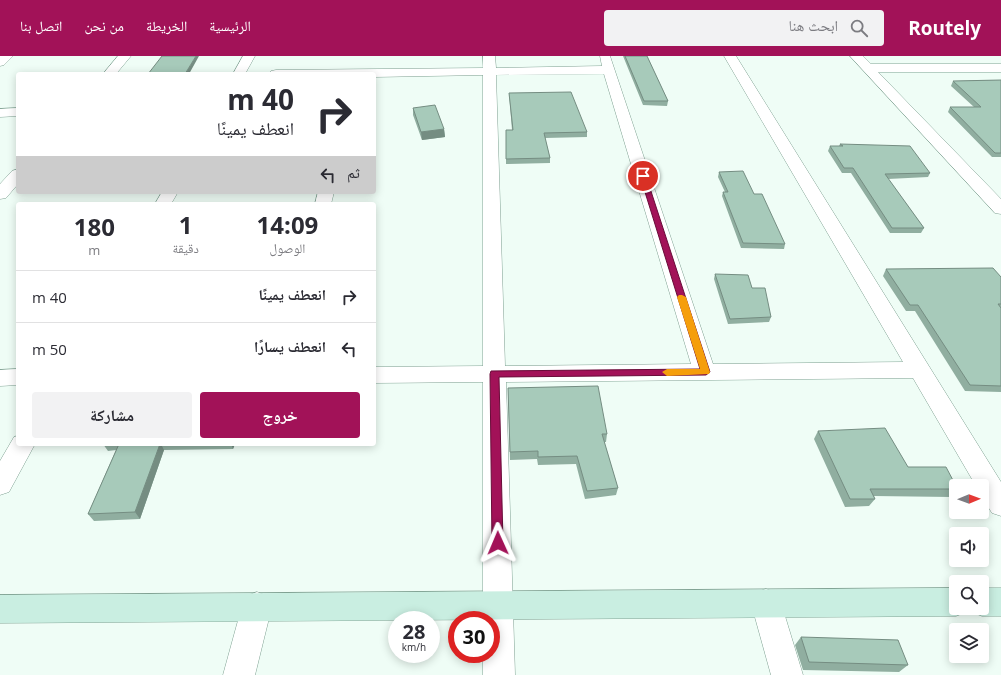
<!DOCTYPE html>
<html lang="ar">
<meta charset="utf-8">
<style>
body{margin:0;font-family:"Open Sans","Noto Naskh Arabic",sans-serif;background:#f2f2f3;color:#2b2b33;direction:rtl;height:100vh;display:flex;flex-direction:column;font-size:15px;white-space:nowrap}
*{box-sizing:border-box;margin:0}
p{font-size:13px;color:#7c7c81}
.icon{flex:none;width:22px;height:22px;fill:none;stroke:currentColor;stroke-width:2;stroke-linecap:round;stroke-linejoin:round}
.map{position:relative;flex:1;overflow:hidden;direction:ltr}
.side{position:absolute;left:16px;top:146px;width:360px;height:244px;display:flex;flex-direction:column;background:#fff;border-radius:4px;box-shadow:0 2px 10px #0003;direction:rtl}
.side>*{flex:none}
.banner{position:absolute;left:16px;top:16px;width:360px;height:122px;border-radius:4px;box-shadow:0 2px 10px #0003;direction:rtl;background:#fff;color:#2b2b33;overflow:hidden}
.needle{width:26px;rotate:89deg}
.fabs{position:absolute;left:949px;top:423px;display:grid;gap:8px}
.fabs a{display:grid;place-items:center;width:40px;height:40px;border-radius:4px;background:#fff;box-shadow:0 2px 10px #0003;font-size:20px}
.speed{position:absolute;left:388px;top:555px;display:flex;gap:8px;font-size:20px;font-weight:700;text-align:center}
.speed>*{display:grid;place-content:center;width:52px;height:52px;border-radius:50%;background:#fff;box-shadow:0 2px 10px #0003;line-height:1}
.speed small{font-size:10px;font-weight:400}
.speed .limit{border:6px solid #d22;background:#fff;color:#111}
.pin{position:absolute;display:grid;place-items:center;width:34px;height:34px;color:#fff;margin:-17px;border:2px solid #fff;border-radius:50%;box-shadow:0 1px 4px #0007}
.me{position:absolute;width:44px;margin:-22px;rotate:359deg;stroke-linejoin:round;filter:drop-shadow(0 0 3px #0008)}
.turn{display:flex;align-items:center;gap:14px;height:84px;padding:0 16px;font-size:18px}
.turn .icon{width:52px;height:52px;stroke-width:2.5}
.turn b{display:block;font-size:28px;line-height:34px}
.then{display:flex;align-items:center;height:38px;padding:0 16px;background:#0003;gap:8px;font-size:15px}
.eta{display:flex;justify-content:space-evenly;align-items:center;height:68px;text-align:center}
.eta b{font-size:24px;font-weight:700;line-height:28px}
.action{display:flex;gap:8px;margin-top:auto;padding:8px 16px}
.action a{flex:1;height:46px;border-radius:4px;background:#a21258;color:#fff;font-size:16px;font-weight:700;line-height:46px;text-align:center}
.action a+a{background:#f2f2f3;color:#2b2b33}
ul{padding:0;list-style:none}
li{display:flex;align-items:center;gap:12px;height:52px;padding:0 16px;border-top:1px solid #e1e1e2}
li div{flex:1}
li b{display:block;font-size:15px}
li em{font-style:normal}
header{display:flex;align-items:center;gap:24px;box-sizing:border-box;height:56px;padding:0 20px;background:#a21258;color:#fff}
header strong{font-size:19px}
nav{display:flex;gap:22px;margin-inline-start:auto;font-size:14px}
.search{width:280px;height:36px;background:#f2f2f3;display:flex;align-items:center;gap:10px;box-sizing:border-box;padding:0 14px;border-radius:4px;color:#7c7c81;font-size:15px}
.map>svg:first-child{display:block}
.lines{fill:none;stroke-linecap:round;stroke-linejoin:round}
.street-casing{stroke:#7fa192;stroke-width:1}
.secondary-casing{stroke:#7fa192;stroke-width:1}
.street{fill:#fff;fill-rule:evenodd}
.secondary{fill:#c9eee1;fill-rule:evenodd}
.wall{fill:#90aea0}
.shaded-wall{fill:#758d82}
.building{fill:#a7caba;stroke:#758d82}
.route{fill:#a21258;stroke:#690c39}
.slow{fill:#f59e0b}
</style>
<header>
<strong>Routely</strong>
<div class="search"><svg class="icon" aria-label="search" viewBox="0 0 24 24"><circle cx="10" cy="10" r="6"/><path d="M15 15l6 6"/></svg>ابحث هنا</div>
<nav><a>الرئيسية</a><a>الخريطة</a><a>من نحن</a><a>اتصل بنا</a></nav>
</header>
<div class="map">
<svg width="1001" height="619" viewBox="0 0 1001 619">
<rect width="100%" height="100%" fill="#effdf6"/>
<g class="lines">
<!-- street casing -->
<g class="street-casing">
<path id="street" d="M0 0H13L4 9 0 10Z
M118 0H131L116 18H103Z
M243 0H255L245 18H233Z
M483 0H495L496 12 602 10 600 0H610L713 308 903 306 724 0H736L1001 426V460L992 457 982 441V430H976L913 322 506 326 515 619H483V598H491V564H483V326L374 327V311L483 310V19L374 21V18H270L271 15 276 14 483 12ZM604 18 691 308 505 310 496 19Z
M850 0H863L871 8H1001V16H878L1001 143V158L995 157Z
M18 52V60L0 61V53Z
M18 113V128L6 142 0 143V128L12 115Z
M162 136H178L171 148H155Z
M318 136H334L331 148H315Z
M18 313V329L0 330V314Z
M18 380V388H35L9 436 0 439V405L14 381Z
M766 533 776 537 781 547 803 619H771L751 547 756 537Z
M257 536 267 540 272 550 255 619H223L242 550 247 540Z"/>
</g>
<!-- secondary casing -->
<g class="secondary-casing">
<path id="secondary" d="M956 532V552H968L966 556 956 560 0 567V539Z
M982 532H1001V560H982L972 556 970 552H982Z"/>
</g>
<!-- street -->
<use href="#street" class="street"/>
<!-- secondary -->
<use href="#secondary" class="secondary"/>
</g>
<!-- wall -->
<path class="wall" d="M623 0H647L668 45 667 50 643 49Z
M1001 24V101H992L948 56 950 51H974L951 30 953 25Z
M509 37 587 76V81L545 82 550 102V107L506 108V74H512Z
M413 52 444 73 445 81 422 84 413 59Z
M840 88 930 117 928 121 888 123 924 172 921 177H890L851 117H842L828 95 830 90H839Z
M719 116 754 138 785 188 784 193 741 192 722 140 723 136H725L718 121Z
M886 213 1001 221V336L965 335 915 255H906L883 220Z
M715 218 752 232 771 261 769 266 728 268 714 223Z
M508 332 607 378 606 386H604L618 432 616 439 585 443 576 408 538 409 537 403 510 404Z
M818 375 956 430V436L951 441 874 440 875 443 869 450 845 451 814 383Z
M103 388H235L233 393 164 394 140 463 94 465 88 458 116 394 108 395Z
M801 581 908 609 899 616 803 614 795 589Z"/>
<!-- shaded-wall -->
<path class="shaded-wall" d="M196 0H199L189 18H185Z
M444 73 445 81 422 84 421 76Z
M160 388H161L164 394 140 463 135 456Z
M231 388H235L233 393Z"/>
<!-- building -->
<path class="building" d="M162 0H196L185 18H148Z
M625 0H647L668 45H644Z
M1001 24V97H995L950 51H981L953 25Z
M571 36 587 76 544 77 550 102 506 103V74H513L509 37Z
M435 49 444 73 421 76 413 52Z
M840 88 910 90 930 117 885 118 924 172H892L853 112H844L830 90H843Z
M743 115 754 138H762L785 188 743 187 723 136H728L719 116Z
M993 212 1001 221V248H998L1001 252V330L970 329 918 249H910L886 213Z
M715 218 748 219 752 232H765L771 261 730 263Z
M598 330 607 378H602L618 432 587 435 577 400 538 401V395L510 396 508 332Z
M885 372 908 411H946L956 430V433H870L875 443H850L818 375Z
M119 388H160L135 456 88 458Z
M801 581 898 584 908 609 809 606Z"/>
<!-- route -->
<path class="route" d="M641 118 646 120 710 316 706 319 499 321 503 487 502 491 498 492 494 491 492 487 490 318 491 315 700 313 640 120Z"/>
<!-- slow -->
<path class="slow" d="M679 239H682L686 241 710 316 709 318 667 320 662 316 667 313H700L677 241Z"/>
</svg>
<div class="fabs">
<a><svg class="needle" viewBox="-14 -14 28 28"><path d="M0-13l5 13h-10z" fill="#e53935"/><path d="M0 13l5-13h-10z" fill="#7c7c81"/></svg></a>
<a><svg class="icon" aria-label="sound" viewBox="0 0 24 24"><path d="M4 9h4l5-4v14l-5-4H4zM17 9q2 3 0 6"/></svg></a>
<a><svg class="icon" aria-label="search" viewBox="0 0 24 24"><circle cx="10" cy="10" r="6"/><path d="M15 15l6 6"/></svg></a>
<a><svg class="icon" aria-label="layers" viewBox="0 0 24 24"><path d="M12 4l9 5-9 5-9-5zM3 14l9 5 9-5"/></svg></a>
</div>
<div class="speed"><div>28<small>km/h</small></div><div class="limit">30</div></div>
<div class="pin" style="left:643px;top:120px;background:#d93025"><svg class="icon" aria-label="arrive" viewBox="0 0 24 24"><path d="M6 21V4h12l-3 4 3 4H6"/></svg></div>
<svg class="me" style="left:498px;top:487px" viewBox="-20 -20 40 40"><path d="M0-17L14 15 0 8-14 15z" fill="#a21258" stroke="#fff" stroke-width="4"/></svg>
<div class="banner">
<div class="turn"><svg class="icon" aria-label="right" viewBox="0 0 24 24"><path d="M7 20v-9h11M14 6l5 5-5 5"/></svg><div><b>40 m</b>انعطف يمينًا</div></div>
<div class="then">ثم<svg class="icon" aria-label="left" viewBox="0 0 24 24"><path d="M17 20v-9H6M10 6l-5 5 5 5"/></svg></div>
</div>
<section class="side">
<div class="eta">
<div><b>14:09</b><p>الوصول</p></div>
<div><b>1</b><p>دقيقة</p></div>
<div><b>180</b><p>m</p></div>
</div>
<ul>
<li><svg class="icon" aria-label="right" viewBox="0 0 24 24"><path d="M7 20v-9h11M14 6l5 5-5 5"/></svg><div><b>انعطف يمينًا</b></div><em>40 m</em></li>
<li><svg class="icon" aria-label="left" viewBox="0 0 24 24"><path d="M17 20v-9H6M10 6l-5 5 5 5"/></svg><div><b>انعطف يسارًا</b></div><em>50 m</em></li>
</ul>
<div class="action"><a>خروج</a><a>مشاركة</a></div>
</section>
</div>
